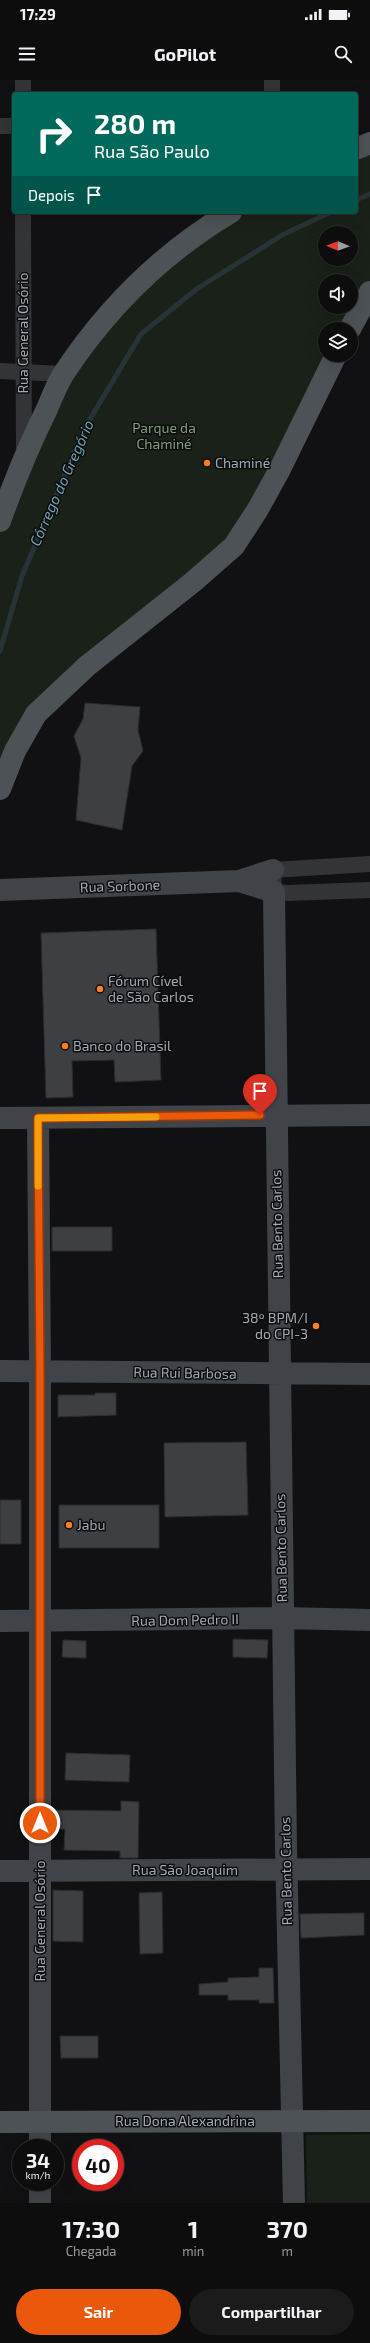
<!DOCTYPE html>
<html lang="pt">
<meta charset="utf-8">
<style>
body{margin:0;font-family:"Exo 2",sans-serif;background:#1b1b1c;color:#f1f3f6;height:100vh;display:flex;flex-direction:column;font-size:15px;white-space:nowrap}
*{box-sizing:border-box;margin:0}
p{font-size:13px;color:#9a9c9e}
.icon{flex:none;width:22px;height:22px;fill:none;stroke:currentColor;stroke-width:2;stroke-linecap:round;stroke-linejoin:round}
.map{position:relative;height:2123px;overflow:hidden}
.drawer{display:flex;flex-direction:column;background:#0d0d0e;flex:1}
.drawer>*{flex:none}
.banner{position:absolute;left:12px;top:12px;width:346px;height:122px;border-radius:4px;box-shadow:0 4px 16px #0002,0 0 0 1px #2d2d2e;background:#00695c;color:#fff;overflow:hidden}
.needle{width:26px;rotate:271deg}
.buttons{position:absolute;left:318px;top:146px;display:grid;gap:8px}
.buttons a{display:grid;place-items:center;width:40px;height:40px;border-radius:50%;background:#0d0d0e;box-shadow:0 4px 16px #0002,0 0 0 1px #2d2d2e;font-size:20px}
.speed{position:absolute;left:12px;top:2059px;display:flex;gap:8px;font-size:20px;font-weight:700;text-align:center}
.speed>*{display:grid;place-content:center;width:52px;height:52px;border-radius:50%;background:#0d0d0e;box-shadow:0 4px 16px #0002,0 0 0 1px #2d2d2e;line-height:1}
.speed small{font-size:10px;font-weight:400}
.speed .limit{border:6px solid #d22;background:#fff;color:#111}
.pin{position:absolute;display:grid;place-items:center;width:34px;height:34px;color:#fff;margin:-41px -17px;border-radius:50% 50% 50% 0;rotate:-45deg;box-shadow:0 0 4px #0007}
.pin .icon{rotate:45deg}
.me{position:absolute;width:44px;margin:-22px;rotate:0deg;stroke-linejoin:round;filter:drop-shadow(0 0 3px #0008)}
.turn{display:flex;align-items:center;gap:14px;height:84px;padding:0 16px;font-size:18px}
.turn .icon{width:52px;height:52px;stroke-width:2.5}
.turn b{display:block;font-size:28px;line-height:34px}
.then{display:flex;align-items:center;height:38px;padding:0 16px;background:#0003;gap:8px;font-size:15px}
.eta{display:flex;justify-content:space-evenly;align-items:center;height:68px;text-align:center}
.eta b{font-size:24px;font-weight:700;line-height:28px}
.primary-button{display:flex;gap:8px;margin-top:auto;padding:8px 16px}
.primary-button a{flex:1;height:46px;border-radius:24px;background:#ea580c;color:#fff;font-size:16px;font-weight:700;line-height:46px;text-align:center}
.primary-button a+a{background:#1b1b1c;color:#f1f3f6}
.status{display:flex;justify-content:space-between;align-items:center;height:28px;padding:0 20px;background:#0d0d0e;direction:ltr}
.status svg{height:11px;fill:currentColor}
header{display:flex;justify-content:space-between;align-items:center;height:52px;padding:0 16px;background:#0d0d0e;font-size:18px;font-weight:700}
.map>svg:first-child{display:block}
.green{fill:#1a2119;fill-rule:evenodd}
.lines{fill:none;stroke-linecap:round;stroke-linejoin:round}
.stream{stroke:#273437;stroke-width:5}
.building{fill:#3d3f43;stroke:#2b2c2f}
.street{stroke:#323438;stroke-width:16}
.secondary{stroke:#404448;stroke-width:22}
.primary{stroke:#4d5257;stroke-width:22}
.route-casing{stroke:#983908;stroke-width:10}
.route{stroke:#ea580c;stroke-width:7}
.slow{stroke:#f59e0b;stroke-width:7}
.poi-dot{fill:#ff7f1d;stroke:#0c0c0e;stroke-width:1.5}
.labels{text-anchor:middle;stroke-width:3;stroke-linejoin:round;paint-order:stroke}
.street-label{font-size:14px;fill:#a1acb5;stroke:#0c0c0e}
.park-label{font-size:14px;fill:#7ea176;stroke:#0c0c0e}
.poi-label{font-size:14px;fill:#a1acb5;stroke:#0c0c0e;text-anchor:start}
.water-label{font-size:15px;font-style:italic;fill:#75a4b3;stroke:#0c0c0e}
</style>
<div class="status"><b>17:29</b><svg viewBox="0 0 49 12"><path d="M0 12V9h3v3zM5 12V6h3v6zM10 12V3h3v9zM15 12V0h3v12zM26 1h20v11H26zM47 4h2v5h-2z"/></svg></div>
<header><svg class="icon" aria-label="menu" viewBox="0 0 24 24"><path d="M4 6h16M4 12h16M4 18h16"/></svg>GoPilot<svg class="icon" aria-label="search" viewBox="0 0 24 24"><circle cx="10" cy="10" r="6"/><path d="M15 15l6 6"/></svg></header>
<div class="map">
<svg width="370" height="2123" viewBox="0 0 370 2123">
<rect width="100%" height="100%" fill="#111113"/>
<!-- green -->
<path class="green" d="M356 69 370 71V212L350 249H325V275L258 429 36 634 0 709V441L99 247 231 132H356ZM325 153H351V179H325ZM325 201H351V227H325Z
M370 2054V2123H307L306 2055Z"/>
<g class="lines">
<!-- stream -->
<path class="stream" d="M356 120 370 114
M0 571 22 496 84 349 141 254 198 208 284 154 331 132"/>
</g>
<!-- building -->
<path class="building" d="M85 623 140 627 138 650 143 671 132 686 122 750 76 740 81 678 74 656 83 639Z
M156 849 161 1000 115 1002 114 980 72 981 73 1017 46 1018 41 853Z
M52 1147H112V1171H52Z
M95 1313H116V1335L58 1337V1315H95Z
M246 1362 248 1435 165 1437 164 1363Z
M0 1420H21V1464H0Z
M59 1425H159V1468H59Z
M233 1559 268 1560 267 1578 233 1577Z
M63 1560 86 1561V1578L62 1577Z
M66 1673 130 1675 129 1702 65 1700Z
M121 1721 139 1722 138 1778H120V1771L64 1770 65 1749H53V1730L121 1731Z
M53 1810 83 1811V1862L53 1861Z
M162 1812 163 1873 140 1874 139 1813Z
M364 1833V1855L301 1858 300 1834Z
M259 1888H273L274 1923H259V1920H228V1915H199V1904L228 1902V1898L259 1897Z
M60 1956H98V1978H61Z"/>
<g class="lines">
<!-- street -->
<path class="street" d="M23 14V0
M272 14V0
M0 46H14
M23 132 24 374
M0 291 64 294
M370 784 273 790 274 812 288 813 370 810"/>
<!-- secondary -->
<path class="secondary" d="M239 801 274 812 286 1767 294 2123
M0 810 239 801 273 790
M0 1038 370 1035
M38 1038 40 1291V2068
M0 1291 370 1294
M0 1541 283 1538 370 1540
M0 1791 370 1789
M40 2102V2123"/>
<!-- primary -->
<path class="primary" d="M356 69 370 63
M350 249 370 212
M0 441C14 402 29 365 47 329 52 317 57 304 64 293 107 228 164 172 231 132
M0 709 15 671 36 634 87 586 193 502 234 466 258 429 279 391 336 275
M0 2042 370 2041"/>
</g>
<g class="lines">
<!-- route casing -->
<g class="route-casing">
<path id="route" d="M40 1743V1292L38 1038 260 1035"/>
</g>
<!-- route -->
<use href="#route" class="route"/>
<!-- slow -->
<path class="slow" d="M38 1106V1038L156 1037"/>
</g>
<!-- markers -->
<g class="poi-dot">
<circle cx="207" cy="383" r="4"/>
<circle cx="100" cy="909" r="4"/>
<circle cx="65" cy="966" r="4"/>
<circle cx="316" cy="1246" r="4"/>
<circle cx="69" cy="1445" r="4"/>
</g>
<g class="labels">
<!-- street labels -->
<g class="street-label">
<text transform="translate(23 253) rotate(-90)" y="5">Rua General Osório</text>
<text transform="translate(120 806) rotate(-2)" y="5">Rua Sorbone</text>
<text transform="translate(277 1144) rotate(-91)" y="5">Rua Bento Carlos</text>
<text transform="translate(185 1293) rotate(1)" y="5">Rua Rui Barbosa</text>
<text transform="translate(281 1468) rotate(-91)" y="5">Rua Bento Carlos</text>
<text transform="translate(185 1540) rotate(-1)" y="5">Rua Dom Pedro II</text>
<text x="185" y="1795">Rua São Joaquim</text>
<text transform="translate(286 1791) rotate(-91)" y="5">Rua Bento Carlos</text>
<text transform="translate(40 1841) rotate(-90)" y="5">Rua General Osório</text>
<text x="185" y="2046">Rua Dona Alexandrina</text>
</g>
<!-- park labels -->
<g class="park-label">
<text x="164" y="353">Parque da<tspan x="164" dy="16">Chaminé</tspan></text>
</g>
<!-- poi labels -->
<g class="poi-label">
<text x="215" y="388">Chaminé</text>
<text x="108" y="906">Fórum Cível<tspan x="108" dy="16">de São Carlos</tspan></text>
<text x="73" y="971">Banco do Brasil</text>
<text x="308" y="1243" text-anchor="end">38º BPM/I<tspan x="308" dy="16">do CPI-3</tspan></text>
<text x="77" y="1450">Jabu</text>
</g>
<!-- water labels -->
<g class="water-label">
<text transform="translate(62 403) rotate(-66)" y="5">Córrego do Gregório</text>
</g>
</g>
</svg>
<div class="buttons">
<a><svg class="needle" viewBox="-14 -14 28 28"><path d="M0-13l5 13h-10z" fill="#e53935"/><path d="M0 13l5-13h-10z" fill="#9a9c9e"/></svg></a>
<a><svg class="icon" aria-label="sound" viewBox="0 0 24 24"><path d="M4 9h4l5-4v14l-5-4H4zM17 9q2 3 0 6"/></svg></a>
<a><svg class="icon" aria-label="layers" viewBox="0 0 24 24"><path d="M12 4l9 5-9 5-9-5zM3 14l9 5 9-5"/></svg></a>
</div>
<div class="speed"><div>34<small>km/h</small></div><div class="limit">40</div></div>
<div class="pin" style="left:260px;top:1035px;background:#d93025"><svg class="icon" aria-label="arrive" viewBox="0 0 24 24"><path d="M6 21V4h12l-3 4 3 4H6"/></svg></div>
<svg class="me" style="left:40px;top:1743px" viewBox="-20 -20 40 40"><circle r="17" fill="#ea580c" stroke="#fff" stroke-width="3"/><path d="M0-11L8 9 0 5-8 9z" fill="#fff"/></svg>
<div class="banner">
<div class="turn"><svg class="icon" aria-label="right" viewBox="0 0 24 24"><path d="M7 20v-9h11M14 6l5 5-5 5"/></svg><div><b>280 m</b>Rua São Paulo</div></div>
<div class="then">Depois<svg class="icon" aria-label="arrive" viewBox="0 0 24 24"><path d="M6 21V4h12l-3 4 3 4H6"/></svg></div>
</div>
</div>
<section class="drawer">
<div class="eta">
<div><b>17:30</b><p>Chegada</p></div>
<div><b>1</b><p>min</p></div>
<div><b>370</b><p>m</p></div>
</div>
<div class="primary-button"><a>Sair</a><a>Compartilhar</a></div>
</section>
